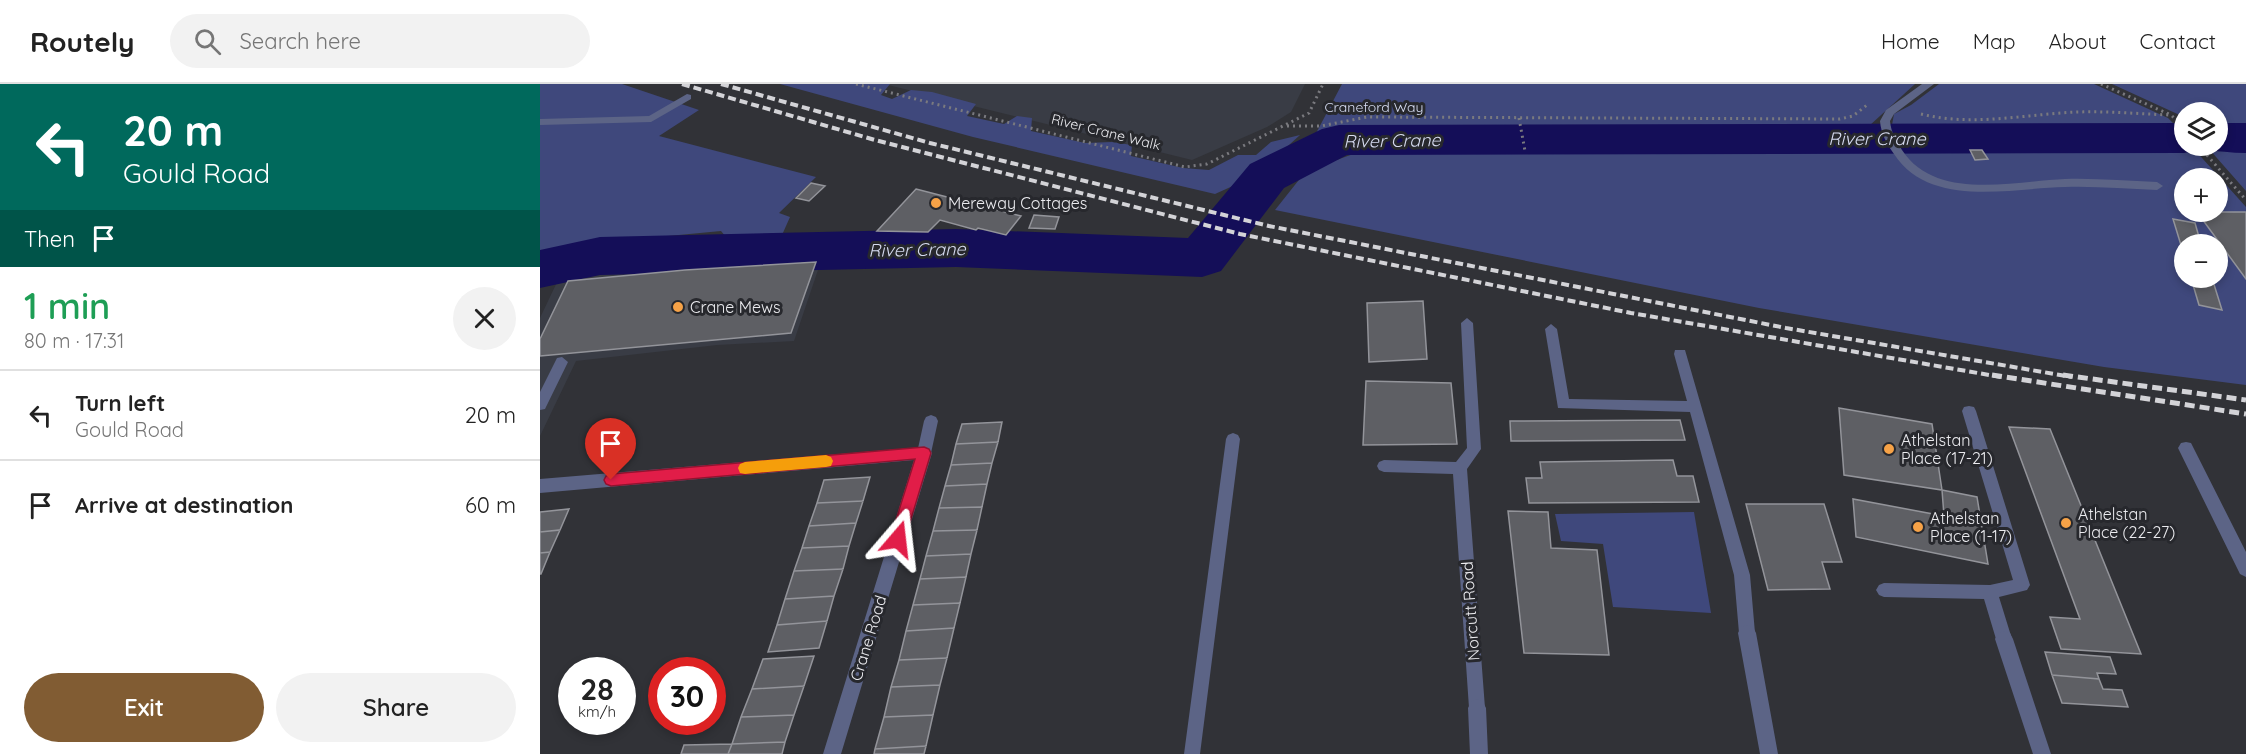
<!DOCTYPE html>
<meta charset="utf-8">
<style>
body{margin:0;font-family:Quicksand,sans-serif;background:#f2f2f2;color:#222;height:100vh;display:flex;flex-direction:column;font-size:22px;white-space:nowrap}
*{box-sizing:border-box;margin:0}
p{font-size:20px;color:#767676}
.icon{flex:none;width:33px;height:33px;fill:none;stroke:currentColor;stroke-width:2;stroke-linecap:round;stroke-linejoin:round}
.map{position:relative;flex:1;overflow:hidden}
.details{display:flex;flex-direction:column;background:#fff;width:540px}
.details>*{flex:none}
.guide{background:#00695c;color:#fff;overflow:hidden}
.fabs{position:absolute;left:1634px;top:18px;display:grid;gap:12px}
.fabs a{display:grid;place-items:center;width:54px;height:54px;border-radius:50%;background:#fff;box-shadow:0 3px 9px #0003;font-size:30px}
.speed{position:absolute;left:18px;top:573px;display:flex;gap:12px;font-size:30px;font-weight:700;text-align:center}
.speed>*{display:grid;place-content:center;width:78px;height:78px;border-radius:50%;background:#fff;box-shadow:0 3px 9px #0003;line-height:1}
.speed small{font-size:15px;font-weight:400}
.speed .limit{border:9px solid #d22;background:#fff;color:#111}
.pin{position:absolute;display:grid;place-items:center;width:51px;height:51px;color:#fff;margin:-62px -26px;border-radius:50% 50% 50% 0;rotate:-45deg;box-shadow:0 0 6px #0007}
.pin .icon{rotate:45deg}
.me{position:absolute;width:66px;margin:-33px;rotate:17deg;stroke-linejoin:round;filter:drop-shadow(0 0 4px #0008)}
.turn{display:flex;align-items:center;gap:21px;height:126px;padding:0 24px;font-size:27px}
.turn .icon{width:78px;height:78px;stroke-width:2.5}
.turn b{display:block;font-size:42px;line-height:51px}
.then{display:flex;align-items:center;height:57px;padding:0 24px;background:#0003;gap:12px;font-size:22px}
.round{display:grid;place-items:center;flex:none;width:63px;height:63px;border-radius:32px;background:#f2f2f2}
.overview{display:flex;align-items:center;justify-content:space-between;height:102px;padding:0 24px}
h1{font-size:36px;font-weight:600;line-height:45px;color:#1e9e55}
.primary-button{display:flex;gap:12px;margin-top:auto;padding:12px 24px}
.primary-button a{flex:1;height:69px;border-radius:36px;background:#815c33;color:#fff;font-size:24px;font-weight:600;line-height:69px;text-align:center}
.primary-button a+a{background:#f2f2f2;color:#222}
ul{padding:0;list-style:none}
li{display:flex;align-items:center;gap:18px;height:90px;padding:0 24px;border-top:2px solid #e0e0e0}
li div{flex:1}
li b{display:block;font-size:22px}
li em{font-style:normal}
header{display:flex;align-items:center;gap:36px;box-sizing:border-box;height:84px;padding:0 30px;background:#fff;border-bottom:2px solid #e0e0e0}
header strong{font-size:28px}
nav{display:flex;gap:33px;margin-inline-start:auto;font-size:21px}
.search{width:420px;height:54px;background:#f2f2f2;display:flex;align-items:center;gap:15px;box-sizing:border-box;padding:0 21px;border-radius:33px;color:#767676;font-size:22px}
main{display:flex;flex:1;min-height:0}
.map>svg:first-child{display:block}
.built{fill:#393c45}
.green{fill:#3f487c;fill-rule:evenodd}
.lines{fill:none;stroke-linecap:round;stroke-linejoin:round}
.river{fill:#140e58;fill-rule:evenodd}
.building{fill:#5e5f64;stroke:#93949a;stroke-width:1.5}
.path{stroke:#7a7a7f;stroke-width:3;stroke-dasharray:2 4;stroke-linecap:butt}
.lane{fill:#5c6486;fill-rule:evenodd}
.street{fill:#5c6486;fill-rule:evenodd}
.rail-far1{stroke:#d3d3d7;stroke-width:4;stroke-dasharray:8 4;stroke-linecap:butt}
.rail{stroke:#d3d3d7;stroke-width:5;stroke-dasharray:10 5;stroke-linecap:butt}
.route{fill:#e11d48;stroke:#92132f;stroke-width:1.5}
.slow{fill:#f59e0b}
.poi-dot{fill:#f6a247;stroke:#27282d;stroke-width:2}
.labels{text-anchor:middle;stroke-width:6;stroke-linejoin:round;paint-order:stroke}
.far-park-label{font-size:14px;fill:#d6dcf2;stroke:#27282d}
.far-street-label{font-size:14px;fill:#ebebef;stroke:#27282d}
.poi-label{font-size:16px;fill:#ebebef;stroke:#27282d;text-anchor:start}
.street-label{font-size:16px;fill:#ebebef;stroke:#27282d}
.water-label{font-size:18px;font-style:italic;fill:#d6dbf1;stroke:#27282d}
</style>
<header>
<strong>Routely</strong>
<div class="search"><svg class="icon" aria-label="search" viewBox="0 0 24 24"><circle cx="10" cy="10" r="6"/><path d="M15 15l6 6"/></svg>Search here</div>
<nav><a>Home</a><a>Map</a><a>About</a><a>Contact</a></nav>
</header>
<main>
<section class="details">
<div class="guide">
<div class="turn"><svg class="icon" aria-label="left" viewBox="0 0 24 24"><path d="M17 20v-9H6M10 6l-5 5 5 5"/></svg><div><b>20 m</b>Gould Road</div></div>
<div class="then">Then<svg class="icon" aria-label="arrive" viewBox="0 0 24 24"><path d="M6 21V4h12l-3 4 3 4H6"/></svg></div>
</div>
<div class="overview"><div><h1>1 min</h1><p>80 m · 17:31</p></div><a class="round"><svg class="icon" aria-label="close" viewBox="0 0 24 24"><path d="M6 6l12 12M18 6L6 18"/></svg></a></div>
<ul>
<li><svg class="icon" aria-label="left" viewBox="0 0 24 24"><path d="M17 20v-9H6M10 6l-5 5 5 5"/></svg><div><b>Turn left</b><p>Gould Road</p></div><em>20 m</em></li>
<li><svg class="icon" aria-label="arrive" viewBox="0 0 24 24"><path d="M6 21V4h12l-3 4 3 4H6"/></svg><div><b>Arrive at destination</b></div><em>60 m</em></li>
</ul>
<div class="primary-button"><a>Exit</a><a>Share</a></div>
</section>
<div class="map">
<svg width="1706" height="670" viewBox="0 0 1706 670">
<rect width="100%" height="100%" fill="#313237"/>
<!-- built -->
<path class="built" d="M344 0H765L751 28 727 43 652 76Z
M281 177 254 257 177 261 36 277 0 352V234L19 194 145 183Z"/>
<!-- green -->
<path class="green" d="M0 0H82L159 26 119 52 276 93 239 129 250 133 242 151 186 153 181 147 128 152 90 161V154L52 157 0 169Z
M240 0H350L341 11 352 15 371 6 392 8 436 20 427 32 464 40 477 32 492 34 491 47 545 59 572 58 592 61 591 72 643 84 669 86 698 71H716L731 58 760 51 715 92 675 110 433 53Z
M802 0H1375L1329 42 814 46 773 55Z
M1399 0H1554L1628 34 1642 48 1352 41 1354 30 1371 21Z
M1572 0H1706V39L1677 40V28H1644V33Z
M1266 65H1654L1706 123V301L1564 283 1219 224 735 126 766 87 816 69ZM1644 94H1677V128H1644ZM1644 160H1677V194H1644Z
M1669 65H1706V107Z
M1154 428 1171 529 1073 523 1063 460 1021 457 1015 430Z"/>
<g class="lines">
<!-- river -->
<path class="river" d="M1644 39V62H1677V39H1706V69C1684 69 1664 64 1644 69L807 71 744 104 681 187 662 193 416 183 60 191 0 204V166L60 153 416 145 648 154 710 80 782 45 799 41Z"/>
</g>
<!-- building -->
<path class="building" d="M1430 66H1442L1448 75 1435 76Z
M271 99 285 102 269 117 256 114Z
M376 105 481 132 466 151 438 144 436 146 400 136 388 148 337 147Z
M1657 128H1706V195Z
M494 131 519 133 515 145 489 144Z
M1633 135 1655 139 1661 160H1644V171Z
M276 178 251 249 0 272V255L28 197 145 186Z
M1651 194H1672L1682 226 1659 221Z
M883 217 887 275 829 278 827 219Z
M826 297 911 299 917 360 823 361Z
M1299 324 1392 340 1402 406 1304 391Z
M1140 336 1145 356 971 357 970 337Z
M462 338 458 358 416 360 422 340Z
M1469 343 1510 345 1601 570 1521 565 1510 533 1540 535Z
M458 358 452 379 411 381 416 360Z
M1133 376 1137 392H1153L1159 418 989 419 986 394H1002L1000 378Z
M452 379 447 400 405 402 411 381Z
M330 393 323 417 277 419 284 396Z
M447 400 442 423 399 424 405 402Z
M1402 406 1437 413 1448 480 1316 453 1313 415 1404 432Z
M323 417 316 439 269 442 277 419Z
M1206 420H1284L1302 478H1282L1290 505 1228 506Z
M442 423 437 446 393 447 399 424Z
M29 425 20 446 0 448V428Z
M968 427 1008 428 1011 464 1057 466 1069 571 984 569Z
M316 439 309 462 262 464 269 442Z
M20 446 10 468 0 469V448Z
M437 446 431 470 386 472 393 447Z
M309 462 303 485 254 487 262 464Z
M10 468 1 490H0V469Z
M431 470 426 493 380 495 386 472Z
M303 485 294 512 245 515 254 487Z
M426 493 420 519 373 521 380 495Z
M294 512 287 537 237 541 245 515Z
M420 519 414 544 366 547 373 521Z
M287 537 279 564 228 568 237 541Z
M414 544 407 574 359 576 366 547Z
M1505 568 1570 573 1576 590 1557 589 1559 595 1512 591Z
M274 572 264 602 212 605 223 575Z
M407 574 400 601 351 603 359 576Z
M1512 591 1559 595 1563 605 1582 606 1588 623 1522 619Z
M400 601 393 631 344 633 351 603Z
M264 602 254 631 201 633 212 605Z
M254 631 245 658 192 660 201 633Z
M393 631 386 662 335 665 344 633Z
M245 658 242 670H188L192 660Z
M192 660 188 670H141L144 661Z
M386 662 384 670H334L335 665Z"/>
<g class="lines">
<!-- path -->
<path class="path" d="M316 0 645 83 667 80 769 29 783 0
M1561 0 1631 31 1644 43
M1381 30C1433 43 1486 30 1538 28 1569 27 1600 30 1631 31
M979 34 985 67
M747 42H781L827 33 1300 35 1313 32 1327 21
M1659 62 1706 116"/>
<!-- lane -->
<path class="lane" d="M1382 0H1394L1354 30 1350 37C1351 48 1356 57 1362 66 1396 118 1474 97 1525 95 1556 94 1586 97 1617 98L1623 102 1617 106C1586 105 1556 102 1525 103 1471 104 1390 125 1354 70 1347 60 1341 50 1340 37L1346 26Z
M147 10 151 11V15L111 38 0 41V35L109 32Z
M927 234 933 239 941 365 927 385 945 624 943 630 937 632 931 630 929 624 913 390 844 388 839 386 837 382 839 378 844 376 916 378 927 364 921 239Z
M1011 240 1017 245 1029 315 1147 317 1134 270 1135 266H1145L1210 491 1215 549 1213 554 1207 556 1201 554 1199 549 1194 491 1150 328 1018 324 1005 245Z
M22 273 28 278 5 325 0 326V308L17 274Z
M1429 322 1434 323 1436 327 1490 501 1487 506 1459 513 1472 555 1470 560 1464 563 1458 560 1456 555 1444 515 1344 513 1339 511 1336 506 1339 501 1344 499 1450 501 1473 496 1422 327 1424 323Z
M391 331 396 333 398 337 391 369 389 373 384 375 379 373 377 369 384 337 386 333Z
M693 349 698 351 700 355 660 670H644L686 355 688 351Z"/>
<!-- street -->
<path class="street" d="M1646 358 1651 359 1706 468V493L1700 490 1638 364 1641 359Z
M384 363 389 364 392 369 301 670H283L374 376 0 409V395Z
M1207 541 1213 543 1216 549 1238 670H1220L1198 549 1201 543Z
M1464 547 1470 549 1473 555 1511 670H1493L1455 555 1458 549Z
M937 615 943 618 946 624 948 670H930L928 624 931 618Z"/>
<!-- rail-far1 -->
<path class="rail-far1" d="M142 0 335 56 700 150 1091 229 1461 293
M181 0 390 59 729 142 1246 244 1532 293"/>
<!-- rail -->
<path class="rail" d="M1452 291 1706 330
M1523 291 1706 316"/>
</g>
<!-- route -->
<path class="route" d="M384 363 389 365 391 369 365 455 363 459 358 461 352 459 350 455 375 375 71 402 66 400 64 396 66 392 71 390Z"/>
<!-- slow -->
<path class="slow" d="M286 371 291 373 293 377 291 382 286 383 205 390 200 389 198 384 200 380 205 378Z"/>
<!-- markers -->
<g class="poi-dot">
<circle cx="396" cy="119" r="6"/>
<circle cx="138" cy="223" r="6"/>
<circle cx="1349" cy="365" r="6"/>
<circle cx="1526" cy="439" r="6"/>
<circle cx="1378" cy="443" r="6"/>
</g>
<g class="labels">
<!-- far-park labels -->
<g class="far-park-label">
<text x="834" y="28">Craneford Way</text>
</g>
<!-- far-street labels -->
<g class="far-street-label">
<text transform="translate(566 48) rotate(14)" y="5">River Crane Walk</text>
</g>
<!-- poi labels -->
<g class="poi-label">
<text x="408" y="125">Mereway Cottages</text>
<text x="150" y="229">Crane Mews</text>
<text x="1361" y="362">Athelstan<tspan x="1361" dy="18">Place (17-21)</tspan></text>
<text x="1538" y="436">Athelstan<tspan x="1538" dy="18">Place (22-27)</tspan></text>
<text x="1390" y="440">Athelstan<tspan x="1390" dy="18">Place (1-17)</tspan></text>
</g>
<!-- street labels -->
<g class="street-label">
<text transform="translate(930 527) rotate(-94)" y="6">Norcutt Road</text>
<text transform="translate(328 554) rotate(-73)" y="6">Crane Road</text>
</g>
<!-- water labels -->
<g class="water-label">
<text x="1337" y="61">River Crane</text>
<text transform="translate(852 57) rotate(-1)" y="6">River Crane</text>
<text transform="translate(377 166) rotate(-1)" y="6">River Crane</text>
</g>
</g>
</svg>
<div class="fabs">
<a><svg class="icon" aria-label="layers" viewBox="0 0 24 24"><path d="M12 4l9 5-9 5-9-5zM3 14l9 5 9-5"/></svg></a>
<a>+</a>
<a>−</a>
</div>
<div class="speed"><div>28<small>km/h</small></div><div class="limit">30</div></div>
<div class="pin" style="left:71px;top:396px;background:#d93025"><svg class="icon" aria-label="arrive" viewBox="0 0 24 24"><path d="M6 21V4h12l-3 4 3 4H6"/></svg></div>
<svg class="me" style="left:358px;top:455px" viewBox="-20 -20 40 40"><path d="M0-17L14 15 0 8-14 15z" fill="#e11d48" stroke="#fff" stroke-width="4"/></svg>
</div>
</main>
